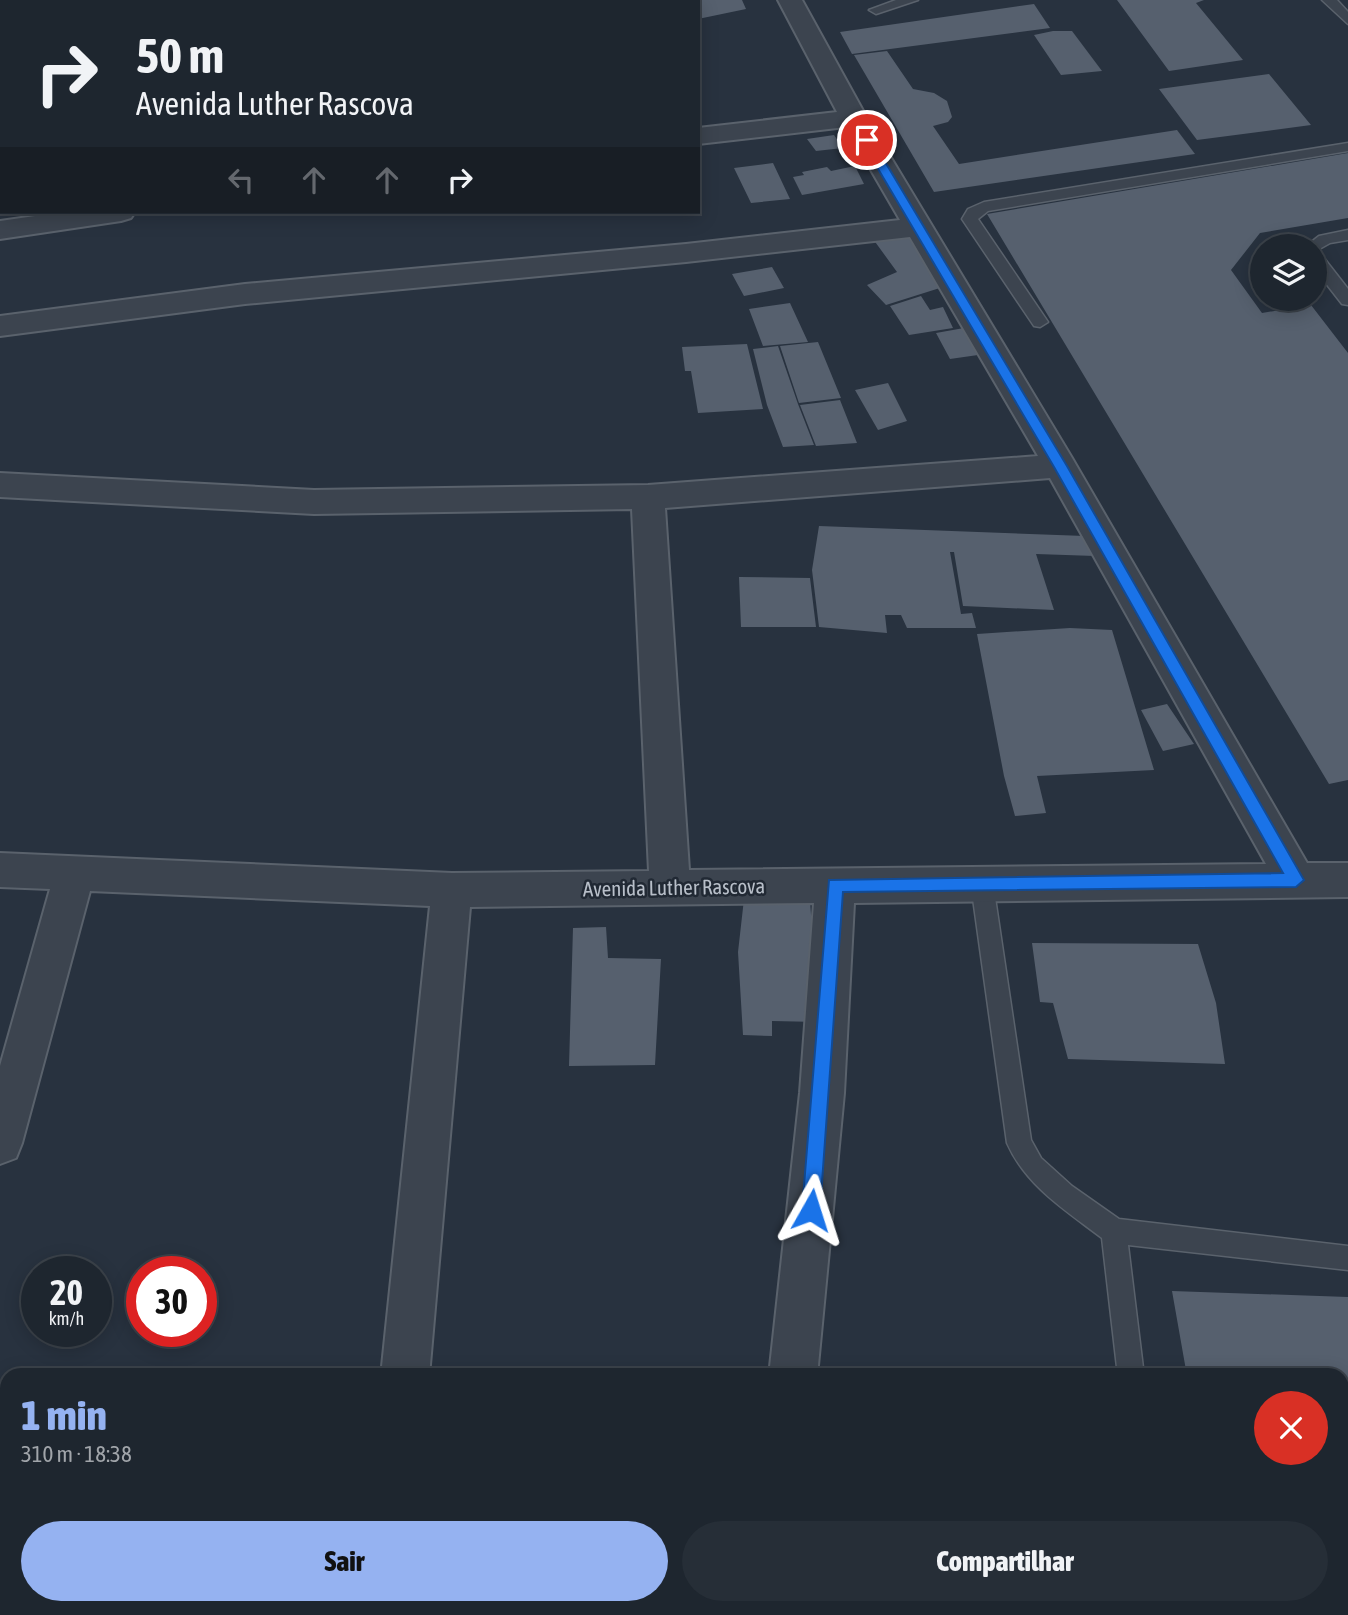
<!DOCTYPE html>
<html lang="pt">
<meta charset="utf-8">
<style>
body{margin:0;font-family:"Asap Condensed",sans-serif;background:#262e37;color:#f1f3f6;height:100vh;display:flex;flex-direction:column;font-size:26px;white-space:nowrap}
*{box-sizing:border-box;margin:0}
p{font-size:23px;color:#a1a5aa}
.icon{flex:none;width:38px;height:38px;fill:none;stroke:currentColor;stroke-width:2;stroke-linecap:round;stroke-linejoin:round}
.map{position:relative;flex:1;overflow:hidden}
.side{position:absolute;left:0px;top:1368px;width:1349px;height:247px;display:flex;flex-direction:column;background:#1e262f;border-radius:21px 21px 0 0;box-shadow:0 4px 18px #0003,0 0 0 2px #3c434b}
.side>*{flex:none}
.guide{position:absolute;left:0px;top:0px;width:700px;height:214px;box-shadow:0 4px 18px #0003,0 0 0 2px #3c434b;background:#1e262f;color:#f1f3f6;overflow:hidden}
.tools{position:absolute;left:1250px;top:234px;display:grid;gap:14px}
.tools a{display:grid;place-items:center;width:77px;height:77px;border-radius:50%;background:#1e262f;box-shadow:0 4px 18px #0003,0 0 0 2px #3c434b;font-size:35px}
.speed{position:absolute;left:21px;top:1256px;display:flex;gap:14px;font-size:35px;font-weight:700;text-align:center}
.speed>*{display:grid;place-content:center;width:91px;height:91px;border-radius:50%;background:#1e262f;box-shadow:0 4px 18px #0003,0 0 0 2px #3c434b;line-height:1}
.speed small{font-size:18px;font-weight:400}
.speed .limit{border:10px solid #d22;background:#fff;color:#111}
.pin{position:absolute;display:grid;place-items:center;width:60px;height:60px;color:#fff;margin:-30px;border:4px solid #fff;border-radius:50%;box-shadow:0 2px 7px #0007}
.me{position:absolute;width:77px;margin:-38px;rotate:6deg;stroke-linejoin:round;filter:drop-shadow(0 0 5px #0008)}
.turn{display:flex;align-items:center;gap:24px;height:147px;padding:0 21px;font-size:32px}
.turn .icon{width:91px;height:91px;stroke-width:2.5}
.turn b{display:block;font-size:49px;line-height:60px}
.lanes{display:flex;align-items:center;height:66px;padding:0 21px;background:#0003;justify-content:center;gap:35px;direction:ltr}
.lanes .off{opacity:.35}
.round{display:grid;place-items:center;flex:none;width:74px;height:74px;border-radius:37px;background:#262e37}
.head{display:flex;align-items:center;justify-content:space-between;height:119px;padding:0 21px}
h1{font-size:42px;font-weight:800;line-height:52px;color:#95b2f1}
.button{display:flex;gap:14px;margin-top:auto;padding:14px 21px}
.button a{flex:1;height:80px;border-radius:42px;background:#95b2f1;color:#111;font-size:28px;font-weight:800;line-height:80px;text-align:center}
.button a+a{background:#262e37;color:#f1f3f6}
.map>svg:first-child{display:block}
.building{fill:#56606e}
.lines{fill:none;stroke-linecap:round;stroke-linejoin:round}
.lane-casing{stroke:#5a626c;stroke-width:3}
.street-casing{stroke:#5a626c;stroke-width:4}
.lane{fill:#3c444f;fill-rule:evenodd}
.street{fill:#3c444f;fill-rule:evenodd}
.route{fill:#1a73e8;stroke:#114b97;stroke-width:2}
.labels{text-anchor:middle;stroke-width:5;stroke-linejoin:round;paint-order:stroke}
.street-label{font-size:21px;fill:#b8bfc9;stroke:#212934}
</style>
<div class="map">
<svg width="1348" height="1615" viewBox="0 0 1348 1615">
<rect width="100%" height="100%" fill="#28323f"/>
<!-- building -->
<path class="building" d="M698 0H742L746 9 698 19Z
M1117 0H1204L1196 3 1243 60 1169 71Z
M1034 4 1050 28 852 54 840 32Z
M1053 31H1072L1102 71 1061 75 1034 35Z
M887 51 913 89 934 93 947 101 952 117 948 122 933 126 959 164 1177 130 1195 154 934 192 854 55Z
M1269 74 1311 125 1197 140 1159 89Z
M834 135 843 148 816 151 807 139Z
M1348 153V218L1260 233 1231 270 1262 313 1311 305 1348 353V780L1329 784 987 214Z
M773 163 790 199 751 203 734 168Z
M855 166 864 184 802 195 793 177 804 175 802 172 827 167 831 171Z
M897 236 915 237 943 287 886 305 867 285 897 272 873 239Z
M772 267 784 288 744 296 732 274Z
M921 296 930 310 943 307 953 328 909 335 890 306Z
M790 303 808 342 763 346 749 309Z
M964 328 978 355 950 359 936 333Z
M818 342 841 398 799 403 780 346Z
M747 344 763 409 698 413 691 371H685L682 347Z
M778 346 798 404 814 445 783 447 767 405 753 349Z
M888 383 907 421 878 430 855 390Z
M840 400 857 443 816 446 800 405Z
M819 526 1085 536 1095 556 1036 554 1054 610 963 606 954 552H950L961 614 972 613 976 628H907L901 615H885L887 633 819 627 812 570Z
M739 577 810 578 816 627H741Z
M1070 628 1112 630 1154 770 1037 776 1046 813 1015 816 1004 776 977 634Z
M1167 704 1194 744 1163 751 1141 710Z
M744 899 810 901 819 1022 772 1021V1036L743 1035 738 952Z
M606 927 608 958 661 959 655 1065 569 1066 573 928Z
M1032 943 1198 944 1216 1003 1225 1064 1068 1059 1053 1003 1040 1002Z
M1172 1291 1348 1297V1615H1231L1230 1608H1342V1376H1187Z"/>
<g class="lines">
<!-- lane casing -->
<g class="lane-casing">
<path id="lane" d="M896 0H918L876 14 869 10Z
M1322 0H1337L1348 12V24Z
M1348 143V151L988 211 978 219 1048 322 1040 327 1034 326 962 219 968 209 984 202Z
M1348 230V240L1330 243 1314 252V247H1305L1319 236Z
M1314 252 1320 253 1348 289V305L1342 304 1314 268Z
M982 875 990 877 993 884 1031 1140 1041 1158 1072 1186 1119 1219 1348 1246V1270L1128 1245 1144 1376H1118L1102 1238C1065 1210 1026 1186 1007 1143L971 884 974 877Z
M1144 1608H1172L1173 1615H1145Z"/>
</g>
<!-- street casing -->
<g class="street-casing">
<path id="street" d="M778 0H802L867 118 1072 458 1307 863H1348V897L854 903 844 1093 817 1376H769L800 1093 814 903 470 907 429 1376H381L430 906 90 891 22 1143 16 1158 0 1164V1066L50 889 0 887V853L452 873 649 871 632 509 314 514 0 497V473L314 490 648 485 1038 456 910 237 686 262 245 304 0 336V316L245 284 686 244 900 220 846 127 698 144V128L837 112ZM1050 478 1266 864 689 870 665 508Z
M63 212H135L131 218 121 221 0 239V221Z"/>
</g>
<!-- lane -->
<use href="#lane" class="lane"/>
<!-- street -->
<use href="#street" class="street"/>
</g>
<!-- route -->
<path class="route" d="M867 136 872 140 1067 466 1304 880 1296 887 843 892 820 1210 818 1217 811 1219 804 1217 802 1210 829 880 1283 873 1054 467 861 140Z"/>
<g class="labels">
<!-- street labels -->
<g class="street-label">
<text transform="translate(674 888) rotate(-1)" y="7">Avenida Luther Rascova</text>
</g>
</g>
</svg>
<div class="tools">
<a><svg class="icon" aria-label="layers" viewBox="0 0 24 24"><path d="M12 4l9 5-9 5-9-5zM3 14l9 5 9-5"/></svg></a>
</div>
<div class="speed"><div>20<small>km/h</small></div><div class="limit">30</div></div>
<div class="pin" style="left:867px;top:140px;background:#d93025"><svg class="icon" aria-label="arrive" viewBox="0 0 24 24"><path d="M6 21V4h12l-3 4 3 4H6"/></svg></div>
<svg class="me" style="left:811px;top:1210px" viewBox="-20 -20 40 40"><path d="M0-17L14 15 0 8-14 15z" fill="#1a73e8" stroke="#fff" stroke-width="4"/></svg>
<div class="guide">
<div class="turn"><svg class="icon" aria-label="right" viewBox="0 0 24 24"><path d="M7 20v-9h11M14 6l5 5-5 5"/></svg><div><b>50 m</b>Avenida Luther Rascova</div></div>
<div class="lanes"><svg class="icon off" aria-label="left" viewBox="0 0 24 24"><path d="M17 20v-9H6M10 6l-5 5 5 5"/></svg><svg class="icon off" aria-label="ahead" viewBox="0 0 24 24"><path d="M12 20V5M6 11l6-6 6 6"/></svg><svg class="icon off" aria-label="ahead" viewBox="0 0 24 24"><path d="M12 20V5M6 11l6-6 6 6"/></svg><svg class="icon" aria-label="right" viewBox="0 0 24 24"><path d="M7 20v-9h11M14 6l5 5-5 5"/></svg></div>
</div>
<section class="side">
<div class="head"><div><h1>1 min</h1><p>310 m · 18:38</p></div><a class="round" style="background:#d93025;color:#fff"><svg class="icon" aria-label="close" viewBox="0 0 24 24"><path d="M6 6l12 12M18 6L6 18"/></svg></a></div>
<div class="button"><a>Sair</a><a>Compartilhar</a></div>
</section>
</div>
